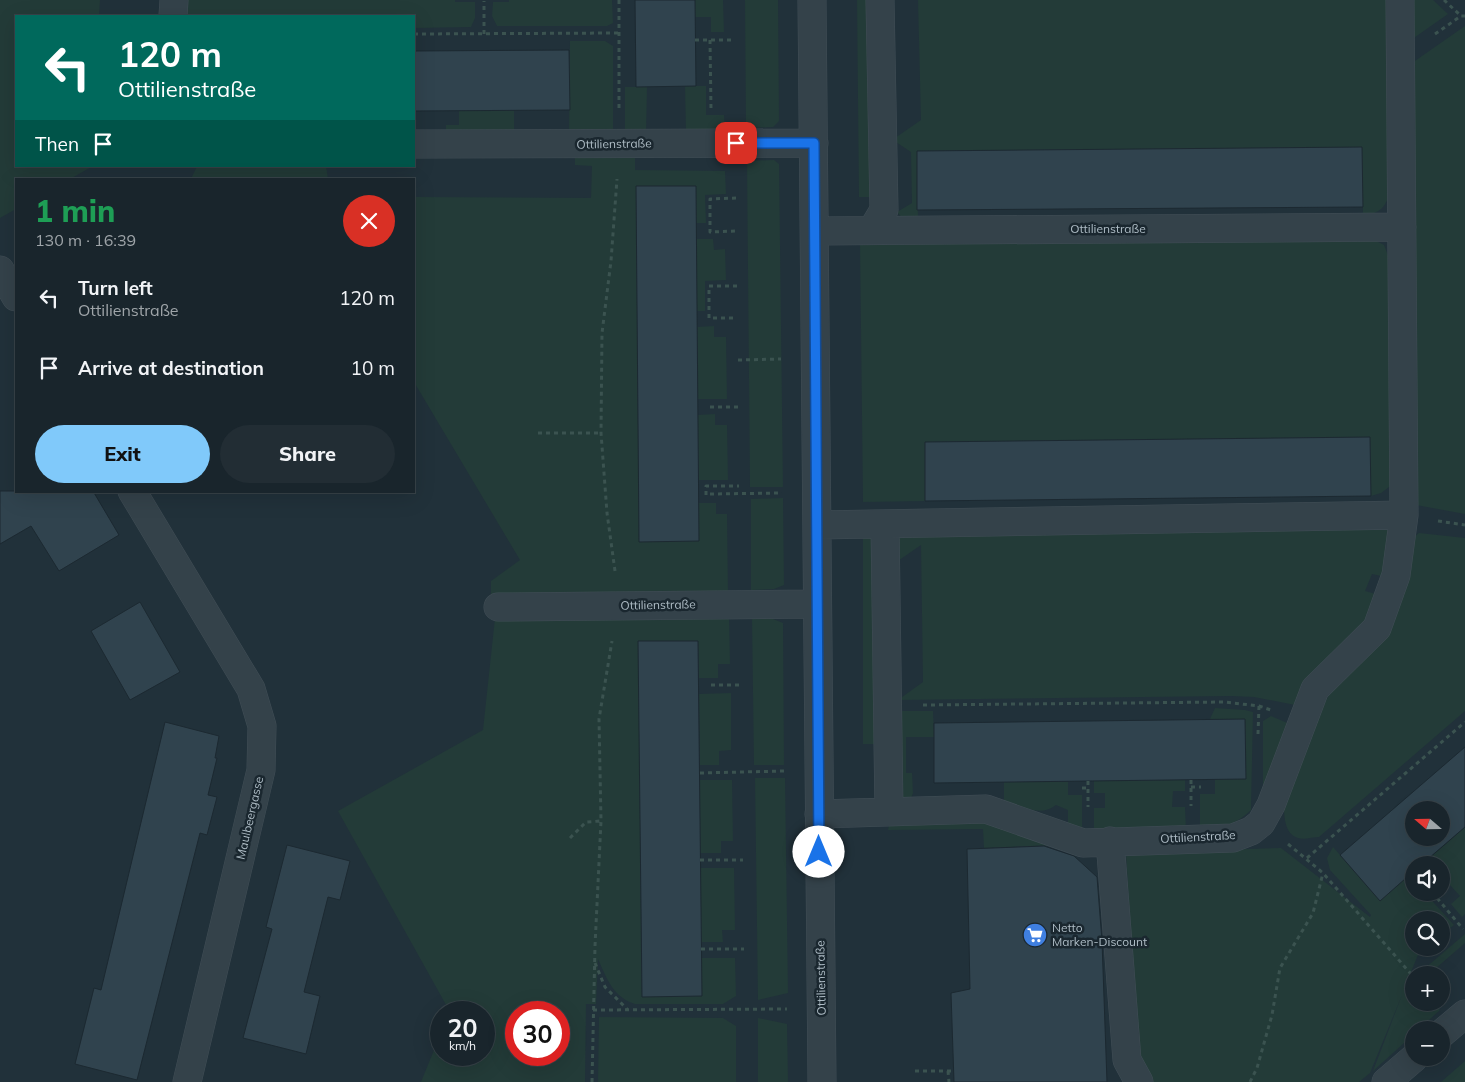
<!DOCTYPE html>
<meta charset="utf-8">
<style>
body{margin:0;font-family:Mulish,sans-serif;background:#222d34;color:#f1f3f6;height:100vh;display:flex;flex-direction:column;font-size:19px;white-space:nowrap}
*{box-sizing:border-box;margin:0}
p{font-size:16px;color:#9fa5a9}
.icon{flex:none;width:28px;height:28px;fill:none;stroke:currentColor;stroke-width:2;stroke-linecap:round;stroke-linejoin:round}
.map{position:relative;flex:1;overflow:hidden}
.sheet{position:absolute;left:15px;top:178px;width:400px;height:315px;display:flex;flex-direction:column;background:#19252c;border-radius:0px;box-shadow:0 5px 20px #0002,0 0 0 1px #374248}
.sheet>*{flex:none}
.banner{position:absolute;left:15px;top:15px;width:400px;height:152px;border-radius:0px;box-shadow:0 5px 20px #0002,0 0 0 1px #374248;background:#00695c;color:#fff;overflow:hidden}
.needle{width:32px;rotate:290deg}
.controls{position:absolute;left:1405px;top:801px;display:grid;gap:10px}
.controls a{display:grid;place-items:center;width:45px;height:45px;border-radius:50%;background:#19252c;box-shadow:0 5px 20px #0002,0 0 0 1px #374248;font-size:25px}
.speed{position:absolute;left:430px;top:1001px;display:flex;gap:10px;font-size:25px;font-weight:700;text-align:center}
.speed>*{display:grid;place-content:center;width:65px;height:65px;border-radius:50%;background:#19252c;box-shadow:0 5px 20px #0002,0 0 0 1px #374248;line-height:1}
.speed small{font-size:12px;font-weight:400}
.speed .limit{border:8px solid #d22;background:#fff;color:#111}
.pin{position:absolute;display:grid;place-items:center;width:42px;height:42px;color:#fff;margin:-21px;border-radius:10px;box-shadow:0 2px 8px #0006}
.me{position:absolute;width:55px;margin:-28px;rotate:0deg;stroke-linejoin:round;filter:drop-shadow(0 0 4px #0008)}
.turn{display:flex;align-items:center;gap:18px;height:105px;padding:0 20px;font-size:22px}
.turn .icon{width:65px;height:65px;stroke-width:2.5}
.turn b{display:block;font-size:35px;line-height:42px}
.then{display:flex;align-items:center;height:48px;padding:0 20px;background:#0003;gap:10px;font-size:19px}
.round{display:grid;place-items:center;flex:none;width:52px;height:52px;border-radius:26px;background:#222d34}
.overview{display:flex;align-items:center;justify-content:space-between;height:85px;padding:0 20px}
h1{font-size:30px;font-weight:800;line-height:38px;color:#1e9e55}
.button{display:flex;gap:10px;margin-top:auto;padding:10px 20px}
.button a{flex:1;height:58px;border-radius:30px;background:#80c9fa;color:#111;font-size:20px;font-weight:800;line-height:58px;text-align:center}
.button a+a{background:#222d34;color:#f1f3f6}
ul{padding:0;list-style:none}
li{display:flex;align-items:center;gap:15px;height:70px;padding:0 20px}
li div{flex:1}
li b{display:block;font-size:19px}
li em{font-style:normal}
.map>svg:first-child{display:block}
.green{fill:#233b38;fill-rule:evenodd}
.building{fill:#30434e;stroke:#1c2931;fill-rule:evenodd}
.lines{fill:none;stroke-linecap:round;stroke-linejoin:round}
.minor-casing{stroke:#414e56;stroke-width:29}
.path{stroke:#3b5350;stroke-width:3;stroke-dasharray:4 4;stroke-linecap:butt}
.minor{stroke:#34424a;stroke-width:28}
.route-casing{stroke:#114b97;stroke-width:12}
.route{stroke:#1a73e8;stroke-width:9}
.labels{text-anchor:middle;stroke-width:5;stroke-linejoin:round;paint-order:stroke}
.street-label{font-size:12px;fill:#afbdc6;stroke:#1a272f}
.poi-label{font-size:12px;fill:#afbdc6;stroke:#1a272f;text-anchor:start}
</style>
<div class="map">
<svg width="1465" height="1082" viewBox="0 0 1465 1082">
<rect width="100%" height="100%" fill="#21313a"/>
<!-- green -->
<path class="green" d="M0 0H100L99 16H16V166H93L70 179H16V209L0 218Z
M185 0H455V2H475V18L471 27 414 28V16H184Z
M509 0H612L613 23 607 26H497L492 16 493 2H509Z
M695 0H723L724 32H711V17H695Z
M745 0H778L779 121 773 127 746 128Z
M857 0H870L871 197H859Z
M918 0H1391V187C1386 207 1383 212 1363 216L1362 147 917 151 918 219H903L897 212 912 203 911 152 896 142 895 138 921 120Z
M1410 0H1433L1448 14 1411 40Z
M1465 26V514L1416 505 1412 63Z
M570 41H605L613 46V133H569Z
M685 86H706V115H724L725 132 686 133Z
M625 87H647L646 133 625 134Z
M514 110V134H446V125H459V111Z
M635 156V170L725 171 726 194 705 195 706 223H696L695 186 636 187 639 541 698 503H716V514H727L728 594 491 600V581L520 560 414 382V197L591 198 592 166 575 165V157Z
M774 160 779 164 783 487H750L747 161Z
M197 166H326L328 179H191Z
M1364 235 1384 245 1391 263 1393 484 1381 493 1371 496 1370 437 925 442V501L863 502 860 241Z
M696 239H713L714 250 725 249 726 280 705 281V311H697Z
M714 326V337H726L727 399H698L697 327Z
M715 414V425H727L728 480H698V415Z
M783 498 784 585 774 589 751 590V499Z
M1382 527 1391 532 1386 577 1372 574 1365 591 1379 595 1368 620 1295 705 1254 697 1231 696 898 700 923 682 921 545 895 563V531Z
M1419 533 1465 538V711L1319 837C1313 837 1304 840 1298 838 1284 834 1284 815 1284 803L1322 708 1413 538Z
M863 537H875L876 744H863Z
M729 615 730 664H718V678H699L698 641 638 642 642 996 701 958H735L736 996 723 1004H635C613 997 607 979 598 959L596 1004H586L585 1082H421L441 1033V1055H484V1012H450L338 811 483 730 495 618ZM516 1012H559V1055H516Z
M752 619H773L783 623 784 765H754Z
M731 693V750L719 751V765H700L699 694Z
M1215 708 1245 710 1253 712 1251 810C1237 824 1220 829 1200 831V794H1215V779H1246L1245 719H1210Z
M898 711H933L934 737H906V773H912L913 793 911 798H898Z
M1271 716 1292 725 1263 789V721Z
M755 778H785L788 993 758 1000Z
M700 780H732L733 841H721V853H700Z
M1185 780V791H1173L1172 807H1185L1186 830 1094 832V808H1105V793H1094V781Z
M1004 782H1068V795H1082V832L1068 825V810L1056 805C1039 818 1024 805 1004 804Z
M891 817H983L1061 845 984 848 983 829 888 830Z
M1465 827V914L1462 917 1451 904 1460 896 1450 885 1441 892V865H1421Z
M1333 847 1340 855 1410 875 1414 879V892L1425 893 1454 925 1441 935V920H1414V948H1426L1418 955 1406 984 1414 978V1002L1434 1003 1440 1010 1418 1030H1414V1034L1373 1071 1402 995 1370 1073 1359 1082H1140L1126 853 1281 848 1370 917 1371 915 1330 870 1327 858Z
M701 868H734L735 930H722L723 942H701Z
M1465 934V943L1428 975H1417Z
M599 1017 723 1018 736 1026V1082H598Z
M758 1018 787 1024 788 1082H758Z
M1465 1061V1082H1441Z"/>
<!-- building -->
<path class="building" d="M635 0H695L696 86 636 87Z
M569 50 570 110 414 111V51Z
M1362 147 1363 207 917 210V151Z
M636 186H696L699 541 639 542Z
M1370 437 1371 496 925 501V442Z
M0 491H93L119 535 59 571 31 526 0 544Z
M140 602 180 672 130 700 91 631Z
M638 641H698L702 996 642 997Z
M1245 719 1246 779 934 783V723Z
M165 722 219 736 215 758H217L208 795 217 797 207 835 200 833 137 1080 75 1064 94 988 101 990Z
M1465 747V827L1421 865H1414V871L1380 901 1340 855ZM1414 810H1441V838H1414Z
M287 845 350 861 340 900 328 897 304 992 320 996 306 1054 243 1038 272 929 266 927Z
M1044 846 1074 856 1097 877 1102 941 1107 1082H954L951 993 970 989 967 849Z"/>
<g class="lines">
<!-- minor casing -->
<g class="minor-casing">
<path id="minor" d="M812 0 822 1082
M173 16 174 0
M414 144 814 143
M872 230 884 210 880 0
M815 231 1402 227
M0 270 16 297
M132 491 251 689 262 726 261 770 187 1082
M885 524 889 812
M817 525 1404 515
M498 607 817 604
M819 814 986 809 1083 843 1233 838 1251 831 1261 823 1271 805 1315 689 1377 628 1396 575 1404 515 1400 0
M1110 841 1127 1060 1139 1082
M1441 1034 1465 1014
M1386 1082 1414 1058"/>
</g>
<!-- path -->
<path class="path" d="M619 0V108
M1444 0 1461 16
M414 34 619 33
M484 34V1
M1435 34 1461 16H1465
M695 40H734
M710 40 711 109
M736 198 710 199V232L736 231
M737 286H709V318H737
M738 360 781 359
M710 407H738
M538 433H601
M710 494 782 493
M706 495V486H739
M1438 521 1465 525
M615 571 607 513 601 433 602 333 611 261 617 179
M711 685H741
M923 705 1224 702 1259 706 1271 710
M1258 734 1259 706
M700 773 784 771
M1191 780V806
M1088 781V807
M1191 787H1201
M1082 788H1088
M570 838 586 822 601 821
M1288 844 1323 873 1411 974
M1307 858 1465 722
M700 860H743
M1432 892 1463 929
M701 949H744
M595 963 605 987 628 1010
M593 1010 787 1009
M915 1071H954
M948 1071 949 1082
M592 1082 595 946 601 821 599 719 612 641
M1250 1082 1257 1068 1272 1015 1280 968 1313 913 1323 873"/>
<!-- minor -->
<use href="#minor" class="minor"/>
</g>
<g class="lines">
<!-- route casing -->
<g class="route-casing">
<path id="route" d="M736 143H814L819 852"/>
</g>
<!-- route -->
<use href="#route" class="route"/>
</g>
<!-- icons -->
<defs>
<g id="supermarket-disc" transform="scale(1.25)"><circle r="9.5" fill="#3f7fe0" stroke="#1a272f"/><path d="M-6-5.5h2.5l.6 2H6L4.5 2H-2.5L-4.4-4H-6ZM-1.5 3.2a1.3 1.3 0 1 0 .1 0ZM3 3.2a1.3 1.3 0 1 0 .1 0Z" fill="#fff"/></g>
</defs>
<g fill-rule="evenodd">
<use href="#supermarket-disc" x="1035" y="935"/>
</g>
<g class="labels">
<!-- street labels -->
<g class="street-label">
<text transform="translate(614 144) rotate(-1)" y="4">Ottilienstraße</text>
<text x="1108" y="233">Ottilienstraße</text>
<text transform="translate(658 605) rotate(-1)" y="4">Ottilienstraße</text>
<text transform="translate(250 818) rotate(-77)" y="4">Maulbeergasse</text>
<text transform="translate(1198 837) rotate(-3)" y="4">Ottilienstraße</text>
<text transform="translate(821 978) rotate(-91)" y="4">Ottilienstraße</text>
</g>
<!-- poi labels -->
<g class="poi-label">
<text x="1052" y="932">Netto<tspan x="1052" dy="14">Marken-Discount</tspan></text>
</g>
</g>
</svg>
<div class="controls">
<a><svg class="needle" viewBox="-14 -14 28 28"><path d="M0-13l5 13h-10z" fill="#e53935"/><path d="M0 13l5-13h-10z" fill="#9fa5a9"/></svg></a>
<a><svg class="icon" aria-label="sound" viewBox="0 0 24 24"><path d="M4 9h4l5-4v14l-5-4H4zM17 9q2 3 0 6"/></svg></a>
<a><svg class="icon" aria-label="search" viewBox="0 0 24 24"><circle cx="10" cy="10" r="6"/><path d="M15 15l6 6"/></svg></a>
<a>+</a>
<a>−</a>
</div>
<div class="speed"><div>20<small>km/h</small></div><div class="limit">30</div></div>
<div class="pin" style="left:736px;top:143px;background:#d93025"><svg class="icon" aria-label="arrive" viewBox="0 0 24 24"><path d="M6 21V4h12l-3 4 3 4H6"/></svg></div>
<svg class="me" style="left:819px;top:852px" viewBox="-20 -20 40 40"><circle r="19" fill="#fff"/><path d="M0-13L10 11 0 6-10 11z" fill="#1a73e8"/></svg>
<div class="banner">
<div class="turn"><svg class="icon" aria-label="left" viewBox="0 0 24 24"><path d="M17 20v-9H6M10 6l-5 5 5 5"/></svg><div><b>120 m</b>Ottilienstraße</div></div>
<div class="then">Then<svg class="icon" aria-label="arrive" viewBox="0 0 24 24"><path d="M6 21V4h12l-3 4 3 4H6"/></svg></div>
</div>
<section class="sheet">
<div class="overview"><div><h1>1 min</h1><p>130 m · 16:39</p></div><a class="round" style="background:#d93025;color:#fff"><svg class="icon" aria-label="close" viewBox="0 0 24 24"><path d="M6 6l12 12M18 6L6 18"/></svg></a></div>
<ul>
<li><svg class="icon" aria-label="left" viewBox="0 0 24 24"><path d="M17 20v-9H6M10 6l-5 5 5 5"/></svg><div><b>Turn left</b><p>Ottilienstraße</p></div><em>120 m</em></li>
<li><svg class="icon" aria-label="arrive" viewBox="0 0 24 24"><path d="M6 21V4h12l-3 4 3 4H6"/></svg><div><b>Arrive at destination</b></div><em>10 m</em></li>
</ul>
<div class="button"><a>Exit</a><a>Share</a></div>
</section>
</div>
